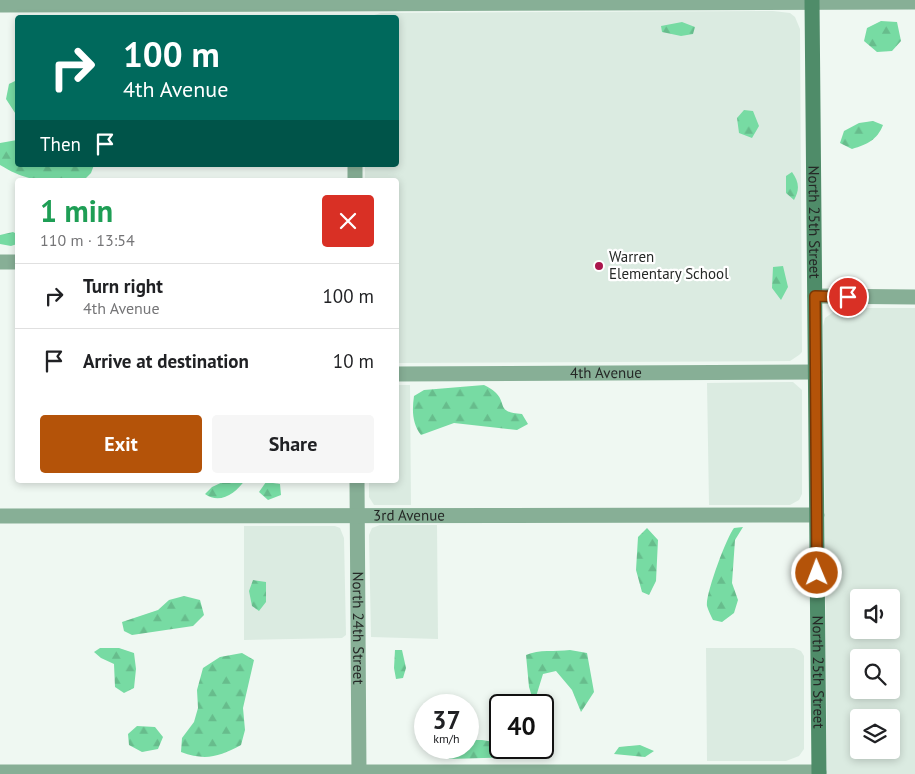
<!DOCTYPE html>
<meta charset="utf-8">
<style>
body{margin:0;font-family:"PT Sans",sans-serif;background:#f6f6f6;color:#202124;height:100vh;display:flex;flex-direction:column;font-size:19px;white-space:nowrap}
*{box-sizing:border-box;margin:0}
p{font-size:16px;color:#757577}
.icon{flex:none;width:28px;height:28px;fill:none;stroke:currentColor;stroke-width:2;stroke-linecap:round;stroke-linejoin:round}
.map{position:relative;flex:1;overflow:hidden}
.sheet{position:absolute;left:15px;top:178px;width:384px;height:305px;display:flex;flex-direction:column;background:#fff;border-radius:5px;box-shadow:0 2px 8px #0003}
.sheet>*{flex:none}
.top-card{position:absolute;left:15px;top:15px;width:384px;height:152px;border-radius:5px;box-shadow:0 2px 8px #0003;background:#00695c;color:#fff;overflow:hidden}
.buttons{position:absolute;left:850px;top:589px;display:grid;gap:10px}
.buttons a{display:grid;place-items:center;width:50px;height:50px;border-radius:5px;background:#fff;box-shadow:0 2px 8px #0003;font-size:25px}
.speed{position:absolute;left:414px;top:694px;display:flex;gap:10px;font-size:25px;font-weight:700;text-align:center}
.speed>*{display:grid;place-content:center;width:65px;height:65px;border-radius:50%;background:#fff;box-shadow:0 2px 8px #0003;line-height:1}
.speed small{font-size:12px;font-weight:400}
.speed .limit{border:2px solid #111;border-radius:8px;background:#fff;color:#111}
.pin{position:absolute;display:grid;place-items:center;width:42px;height:42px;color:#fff;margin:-21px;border:2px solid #fff;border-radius:50%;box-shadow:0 1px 5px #0007}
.me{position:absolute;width:55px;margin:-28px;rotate:359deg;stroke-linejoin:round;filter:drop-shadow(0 0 4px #0008)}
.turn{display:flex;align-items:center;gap:18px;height:105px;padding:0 25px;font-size:22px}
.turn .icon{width:65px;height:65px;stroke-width:2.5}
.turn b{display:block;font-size:35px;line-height:42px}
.then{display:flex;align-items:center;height:48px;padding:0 25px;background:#0003;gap:10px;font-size:19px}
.round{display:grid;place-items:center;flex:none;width:52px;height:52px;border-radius:5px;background:#f6f6f6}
.overview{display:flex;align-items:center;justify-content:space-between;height:85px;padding:0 25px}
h1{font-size:30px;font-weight:700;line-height:38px;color:#1e9e55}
.action{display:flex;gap:10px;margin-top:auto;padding:10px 25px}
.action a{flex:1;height:58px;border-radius:5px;background:#b45309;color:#fff;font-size:20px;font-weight:700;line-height:58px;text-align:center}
.action a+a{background:#f6f6f6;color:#202124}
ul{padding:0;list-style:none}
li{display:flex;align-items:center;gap:15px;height:65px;padding:0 25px;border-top:1px solid #e0e0e0}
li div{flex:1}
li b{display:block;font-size:19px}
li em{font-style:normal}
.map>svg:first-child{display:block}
.built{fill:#dbebe1;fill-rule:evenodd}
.forest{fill:url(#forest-firs)}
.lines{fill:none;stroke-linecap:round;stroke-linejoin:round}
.street{stroke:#87af96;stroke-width:15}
.secondary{stroke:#4f8c69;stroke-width:15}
.route-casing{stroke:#753606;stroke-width:12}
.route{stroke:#b45309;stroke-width:9}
.poi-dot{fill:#aa164c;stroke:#fff;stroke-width:2}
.labels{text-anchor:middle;stroke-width:4.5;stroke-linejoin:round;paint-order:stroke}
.street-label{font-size:15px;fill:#252826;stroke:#fff}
.poi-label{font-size:15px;fill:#252826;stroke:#fff;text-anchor:start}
</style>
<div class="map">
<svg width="915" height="774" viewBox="0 0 915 774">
<defs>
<pattern id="forest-firs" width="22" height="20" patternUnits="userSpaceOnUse" patternTransform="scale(1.25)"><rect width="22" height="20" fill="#77dba3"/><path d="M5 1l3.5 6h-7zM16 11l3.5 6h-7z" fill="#67bc8c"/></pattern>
</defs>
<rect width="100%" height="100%" fill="#eff8f2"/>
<!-- built -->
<path class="built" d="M773 11 790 13 795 17 800 29 802 352 799 355 790 361 396 363V180H365V165H396V18L371 16 381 13Z
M839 308H915V774H827L823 326 825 318ZM859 598H891V630H859ZM859 658H891V690H859ZM859 718H891V750H859Z
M793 382 802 390V494L799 500 790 505H709L707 383Z
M396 385H410L411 505H374L369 497V480H396Z
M380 525H437L438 639 371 637 369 535 372 528Z
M244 526H335L340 528 344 538 346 635 342 638 244 640Z
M706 648H794L801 651 804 656V749L799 756 786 761H707Z"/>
<!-- forest -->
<path class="forest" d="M881 21 897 22 901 41 892 51 877 52 864 41 867 28Z
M682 22 695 27 693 34 681 36 662 32 661 26Z
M17 80 18 115 17 116 6 99 9 84Z
M744 110 753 111 759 126 752 138 739 133 737 118Z
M873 121 883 125C877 140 868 144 852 149L840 143 844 131 859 123Z
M17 140 18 165H94L91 173 84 180C47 180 33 185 0 165V143Z
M792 172C799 182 800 189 794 200L786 193V176Z
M13 232 17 234V244L11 246 0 244V235Z
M783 266 788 287 781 300 772 288 773 267Z
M484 385C488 387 492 389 495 392 508 404 495 412 522 414L528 424 517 430 454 423 421 435C412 423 412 410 414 396L424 390Z
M227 480H245C236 493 220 505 205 494L212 487Z
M266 482 280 484 281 495 268 500 259 492Z
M743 527 735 540 732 583 738 600 734 613 722 622 713 620C711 616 708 610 707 606 705 595 727 536 734 528Z
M647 528 658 540 656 581 649 595 642 592 636 570 638 537Z
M253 580 266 582V602L259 611 252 606 249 591Z
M184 596 200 600 204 615 193 626 132 635 124 631 122 622 158 610 169 600Z
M100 648H119L134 653 136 669 134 688 124 693 115 687 114 664 101 658 94 652Z
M395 650H402L406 668 403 678 396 679 394 668Z
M570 650 587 653 594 692 581 712 572 690 556 671 543 674 534 703 529 687 526 655C539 649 555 652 570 650Z
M242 653 254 660 243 708 245 730 241 745C219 757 205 761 181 752L182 738 194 722 198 708 197 690 203 668 220 657Z
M137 726 155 727 163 737 158 749 142 752 129 745 128 734Z
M468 740H482L500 743V748H510L518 751 517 757 449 759 444 752 449 748H468Z
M640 745 654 751 645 757 614 754 619 747Z"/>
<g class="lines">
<!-- street -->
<g class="street">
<path d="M0 5 915 2"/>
<path d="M355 165V180"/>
<path d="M0 262H18"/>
<path d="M815 296 915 297"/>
<path id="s1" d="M396 374 815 372"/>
<path id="s2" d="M357 480 359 774"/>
<path id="s3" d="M0 516 817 515"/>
<path d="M0 772H819"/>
</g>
<!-- secondary -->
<path class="secondary" id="s4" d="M812 0 819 774"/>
</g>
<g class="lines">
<!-- route casing -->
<g class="route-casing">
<path id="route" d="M817 573 815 296 848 297"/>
</g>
<!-- route -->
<use href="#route" class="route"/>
</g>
<!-- markers -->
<circle class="poi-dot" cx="599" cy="266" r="5"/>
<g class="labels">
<!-- street labels -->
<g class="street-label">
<text dy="5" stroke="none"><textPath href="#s4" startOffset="222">North 25th Street</textPath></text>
<text dy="5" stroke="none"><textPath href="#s1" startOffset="210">4th Avenue</textPath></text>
<text dy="5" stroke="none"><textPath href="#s3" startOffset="409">3rd Avenue</textPath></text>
<text dy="5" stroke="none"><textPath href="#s2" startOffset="148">North 24th Street</textPath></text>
<text dy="5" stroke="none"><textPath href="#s4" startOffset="672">North 25th Street</textPath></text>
</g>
<!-- poi labels -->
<g class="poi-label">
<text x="609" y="262">Warren<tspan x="609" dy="17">Elementary School</tspan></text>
</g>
</g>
</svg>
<div class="buttons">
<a><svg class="icon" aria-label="sound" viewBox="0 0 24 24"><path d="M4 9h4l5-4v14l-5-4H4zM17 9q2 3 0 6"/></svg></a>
<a><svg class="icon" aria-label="search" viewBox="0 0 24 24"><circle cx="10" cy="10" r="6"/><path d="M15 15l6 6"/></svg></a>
<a><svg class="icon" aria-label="layers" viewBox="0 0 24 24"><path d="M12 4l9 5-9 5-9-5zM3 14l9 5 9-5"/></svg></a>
</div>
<div class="speed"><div>37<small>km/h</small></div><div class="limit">40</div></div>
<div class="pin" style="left:848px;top:297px;background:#d93025"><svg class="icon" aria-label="arrive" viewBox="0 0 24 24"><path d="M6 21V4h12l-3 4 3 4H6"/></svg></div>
<svg class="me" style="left:817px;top:573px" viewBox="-20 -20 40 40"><circle r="17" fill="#b45309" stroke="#fff" stroke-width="3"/><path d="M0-11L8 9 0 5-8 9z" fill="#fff"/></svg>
<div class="top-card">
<div class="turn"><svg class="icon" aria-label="right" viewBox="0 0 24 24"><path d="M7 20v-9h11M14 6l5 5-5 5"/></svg><div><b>100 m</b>4th Avenue</div></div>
<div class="then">Then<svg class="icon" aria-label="arrive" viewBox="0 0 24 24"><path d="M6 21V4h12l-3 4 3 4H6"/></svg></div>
</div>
<section class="sheet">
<div class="overview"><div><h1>1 min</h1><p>110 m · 13:54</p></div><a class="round" style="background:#d93025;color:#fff"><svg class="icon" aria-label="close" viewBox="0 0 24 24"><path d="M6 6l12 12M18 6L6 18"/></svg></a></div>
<ul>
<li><svg class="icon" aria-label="right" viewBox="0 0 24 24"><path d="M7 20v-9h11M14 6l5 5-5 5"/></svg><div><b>Turn right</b><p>4th Avenue</p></div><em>100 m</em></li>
<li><svg class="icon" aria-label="arrive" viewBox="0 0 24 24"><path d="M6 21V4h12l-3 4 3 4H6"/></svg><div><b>Arrive at destination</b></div><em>10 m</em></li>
</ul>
<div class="action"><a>Exit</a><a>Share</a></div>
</section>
</div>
